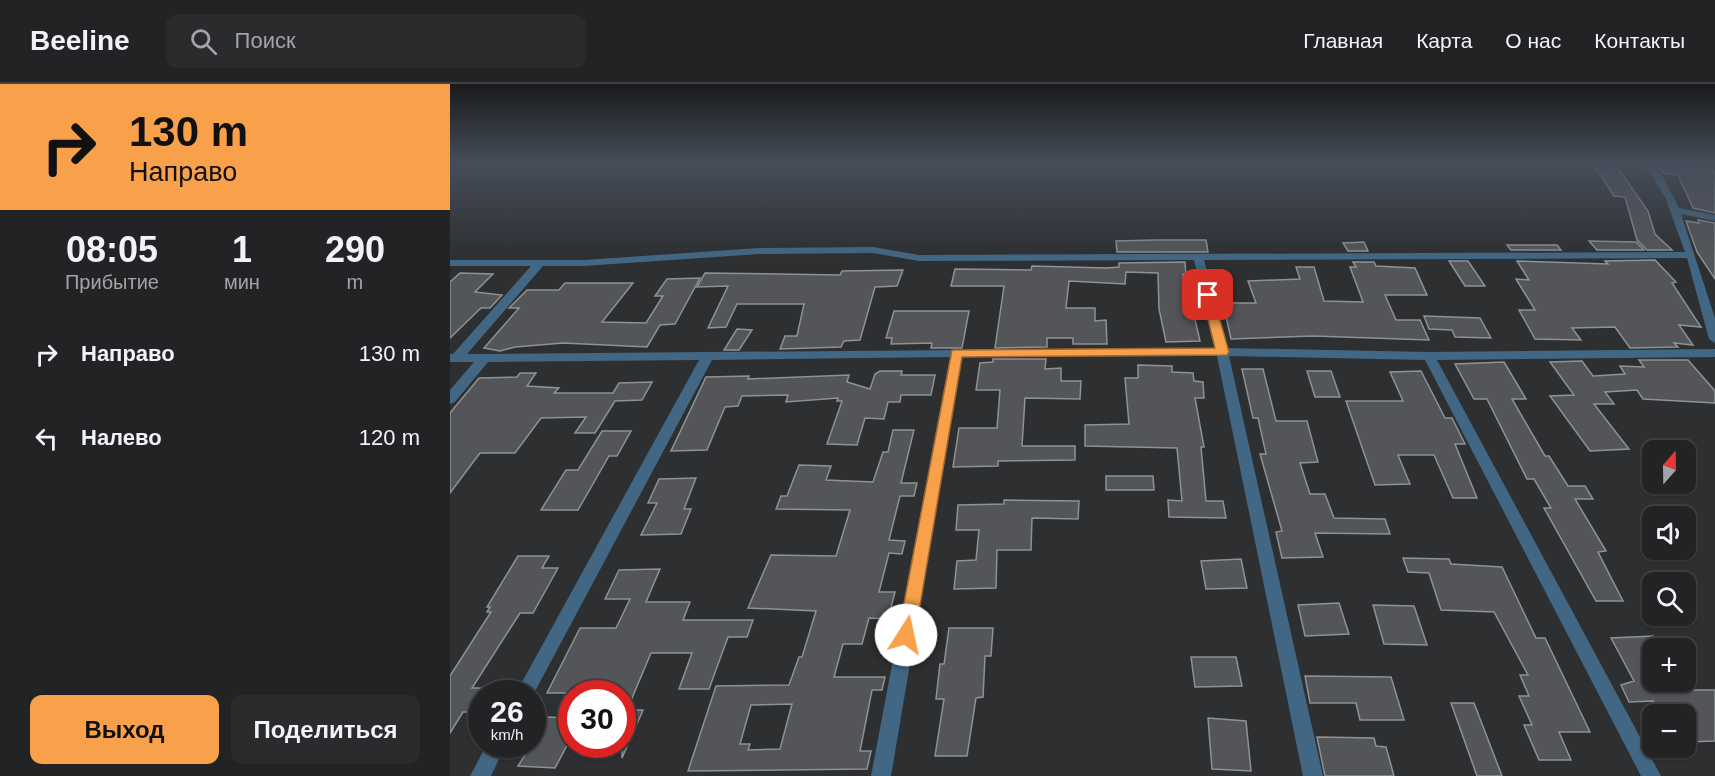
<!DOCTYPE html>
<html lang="ru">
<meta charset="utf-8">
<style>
body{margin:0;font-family:Helvetica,sans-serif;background:#2a2b2d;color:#f1f3f6;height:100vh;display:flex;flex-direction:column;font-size:22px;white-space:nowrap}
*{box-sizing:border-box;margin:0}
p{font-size:20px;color:#a2a4a7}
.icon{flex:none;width:33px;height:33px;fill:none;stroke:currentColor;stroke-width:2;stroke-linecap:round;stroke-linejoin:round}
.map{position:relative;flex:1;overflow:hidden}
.panel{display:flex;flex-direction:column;background:#222325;width:450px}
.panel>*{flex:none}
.hud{background:#f8a14a;color:#111;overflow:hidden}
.needle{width:39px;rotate:20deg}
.controls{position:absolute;left:1192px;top:356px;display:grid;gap:12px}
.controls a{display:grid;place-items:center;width:54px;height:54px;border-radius:12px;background:#222325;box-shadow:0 2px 4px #0004,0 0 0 2px #3f4042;font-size:30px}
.speed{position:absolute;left:18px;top:596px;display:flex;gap:12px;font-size:30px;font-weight:700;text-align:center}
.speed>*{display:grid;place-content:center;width:78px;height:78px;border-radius:50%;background:#222325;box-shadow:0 2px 4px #0004,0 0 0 2px #3f4042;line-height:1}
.speed small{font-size:15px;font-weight:400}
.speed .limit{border:9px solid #d22;background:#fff;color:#111}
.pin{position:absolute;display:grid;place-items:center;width:51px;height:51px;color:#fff;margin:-26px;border-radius:12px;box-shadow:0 3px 9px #0006}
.me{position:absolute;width:66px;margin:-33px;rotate:10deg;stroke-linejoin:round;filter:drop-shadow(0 0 4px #0008)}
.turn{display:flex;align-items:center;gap:21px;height:126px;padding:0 30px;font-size:27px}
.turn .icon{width:78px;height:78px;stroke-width:2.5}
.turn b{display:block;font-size:42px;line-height:51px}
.eta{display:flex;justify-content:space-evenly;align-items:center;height:102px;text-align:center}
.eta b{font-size:36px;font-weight:600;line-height:42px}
.cta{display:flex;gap:12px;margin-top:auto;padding:12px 30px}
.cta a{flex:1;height:69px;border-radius:12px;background:#f8a14a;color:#111;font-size:24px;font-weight:600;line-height:69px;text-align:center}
.cta a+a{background:#2a2b2d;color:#f1f3f6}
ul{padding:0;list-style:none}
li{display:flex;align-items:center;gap:18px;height:84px;padding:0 30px}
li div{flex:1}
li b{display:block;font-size:22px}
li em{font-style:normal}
header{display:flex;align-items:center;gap:36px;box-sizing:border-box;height:84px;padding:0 30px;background:#222325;border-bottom:2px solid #3f4042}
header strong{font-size:28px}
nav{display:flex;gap:33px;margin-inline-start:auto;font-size:21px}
.search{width:420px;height:54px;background:#2a2b2d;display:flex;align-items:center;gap:15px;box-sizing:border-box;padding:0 21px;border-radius:12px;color:#a2a4a7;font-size:22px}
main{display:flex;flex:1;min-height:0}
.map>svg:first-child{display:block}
.building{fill:#535558;stroke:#8f9295;stroke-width:1.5;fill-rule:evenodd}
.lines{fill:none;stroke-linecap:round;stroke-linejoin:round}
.street{fill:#416784;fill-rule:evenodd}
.route{fill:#f8a14a;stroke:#a16930;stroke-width:1.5}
</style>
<header>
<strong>Beeline</strong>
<div class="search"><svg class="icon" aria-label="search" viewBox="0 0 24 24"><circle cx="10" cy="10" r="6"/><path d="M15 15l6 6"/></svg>Поиск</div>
<nav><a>Главная</a><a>Карта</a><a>О нас</a><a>Контакты</a></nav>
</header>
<main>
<section class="panel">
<div class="hud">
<div class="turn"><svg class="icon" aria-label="right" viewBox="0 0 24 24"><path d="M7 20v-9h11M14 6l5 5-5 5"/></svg><div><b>130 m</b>Направо</div></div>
</div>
<div class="eta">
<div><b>08:05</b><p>Прибытие</p></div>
<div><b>1</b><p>мин</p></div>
<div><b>290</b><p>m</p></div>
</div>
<ul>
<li><svg class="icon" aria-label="right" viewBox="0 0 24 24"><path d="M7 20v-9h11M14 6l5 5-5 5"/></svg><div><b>Направо</b></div><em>130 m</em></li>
<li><svg class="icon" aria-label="left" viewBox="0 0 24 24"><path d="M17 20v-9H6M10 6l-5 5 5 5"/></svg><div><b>Налево</b></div><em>120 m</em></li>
</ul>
<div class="cta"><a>Выход</a><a>Поделиться</a></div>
</section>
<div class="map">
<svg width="1265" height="692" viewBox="0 0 1265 692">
<rect width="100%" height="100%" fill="#2d2f31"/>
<!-- building -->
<path class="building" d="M1142 78H1161L1167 83 1198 127 1205 150 1222 166H1197L1187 156 1175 113 1164 112Z
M1203 78H1257L1265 89V129L1243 124 1228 91 1213 89Z
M1248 136 1265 139V195L1247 168 1236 137 1249 139Z
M704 156H756L758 168H667L666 157Z
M1139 157 1186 158 1194 166H1147Z
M914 158 918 167H898L893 159Z
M1057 161H1107L1111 166H1061Z
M1205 176 1226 198 1222 199 1251 243 1229 241 1243 261 1224 259 1228 263 1180 264 1165 243 1122 244 1131 256 1085 255 1069 226H1085L1066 195 1079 196 1067 177 1158 180 1155 177Z
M999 177H1018L1035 202H1015Z
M735 178 736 190H733L734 222H742L750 257 716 258 709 225 708 189 676 188 675 200 619 197 616 224H645V237L656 236 657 260H623V254H597V263L545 264 554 202H501L505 185 581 186 582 182 657 184 669 183V179Z
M903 178H924L926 182 965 184 977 211H935L946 236H970L979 256 863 252 781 255 773 219H806L798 197 850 195 846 183H864L874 217 913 218 900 183H906Z
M453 186 447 202 425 203 410 256 394 257 391 263 330 265 335 252H347L354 220H287L276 243 258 244 278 202 247 203 255 189 390 191 392 187Z
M10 189 43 190 25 208 52 211 40 224H31L0 254V198Z
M250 194 225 240 210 241 197 263 113 259 65 263 50 267 34 264 69 224H59L77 206H109L115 199H183L152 238 196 239 213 212H205L217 195Z
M444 227H519L512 264H481L482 259 441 260 442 254H436Z
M974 232 1030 234 1041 254 1005 253 1002 246 979 245Z
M287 245 302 246 289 266H274Z
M543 275H596L595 285 611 284V297H631L630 315 575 314 572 362H625V376L548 377V382L503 383 509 344H547L550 306H526L530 279 543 278Z
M1189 276H1238L1265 307V319L1193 315 1187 306 1155 308 1164 320H1144L1179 365 1140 367 1100 312 1124 311 1100 278 1132 277 1143 292 1175 290 1170 282 1194 283Z
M1054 278 1076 315H1062L1095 372H1099L1118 402H1135L1143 415H1125L1156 467 1148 468 1173 517H1146L1094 424H1101L1084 395H1077L1037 315H1024L1005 280Z
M688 281 722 282V288L743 289 744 297 753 298 754 314H745L754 363H751L756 417H773L776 434 719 433 718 416 732 417 727 364 635 362V341L679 340 675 294H688Z
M792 285H813L826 337H857L868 378 850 379 860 410H875L884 434 935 435 940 450 865 449 873 473 832 474 826 448 832 447 810 370H816L808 334H803Z
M430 287H452L451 291H485L481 311H451L450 318H438L434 335 415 334 407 361 377 360 392 317H387L388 314 336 318 338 311 292 312 288 322 275 323 257 366 221 367 256 293 299 292 298 295 399 291 397 298 420 305 425 290Z
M857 287H881L890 313H865Z
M971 287 995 334H1002L1015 360H1005L1027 414H1003L984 371H948L960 400 925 401 896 317H953L940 288Z
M70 289H86L77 302 109 304 104 309H163L169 299 202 298 192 316 165 317 145 349H125L136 333 91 334 65 369H30L0 409V329L29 294 67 293Z
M443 346H464L451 399H467L464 412H450L439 456 455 457 452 470 439 469 429 508H445L438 535 419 534 412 560H393L384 593H435L432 606H422L410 667H421L417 685 238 687 266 602 339 601 349 573H352L366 527 298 524 321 471 386 472 400 426 326 425 331 412H337L349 381 381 382 376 396 423 398 433 368H438ZM342 620 330 665 298 666 300 660H290L301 621Z
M152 347H181L167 372H159L128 426H91L116 386H128Z
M656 392H703L704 406H656Z
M246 394 234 425H241L231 450 191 451 207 419H198L209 395Z
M554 416 629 417 628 435 582 434 581 466H547L546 504 504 505 507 477 526 476 529 446H506L508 421 554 420Z
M68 472H99L92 484H108L83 529H70L22 604H32V620L28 628H13L0 649V592L41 528H37L40 523H37Z
M953 474 999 475 1001 480 1052 483 1086 554H1095L1140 648H1109L1121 676H1089L1074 641H1082L1069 612H1079L1070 591H1078L1044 528 991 526 979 489 958 488Z
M791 475 797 504 756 505 751 477Z
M210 485 196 518H240L233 536H303L297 553H278L259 605H229L242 569H201L177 626H193L172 674V609H97L130 544H166L180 515H155L169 486Z
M889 519 899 550 855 552 848 521Z
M923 521 964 522 977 561 934 560Z
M499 544H543L541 572H535L533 613 526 614 517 672H485L494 615H486L490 580H494Z
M1203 552V597H1231L1237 606H1265V657L1236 658V630H1210L1203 617 1179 618 1171 601 1184 597 1161 554Z
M741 573H786L792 602 745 603Z
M855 592 941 593 954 636H910L906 619H860Z
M1001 619H1024L1052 692H1027Z
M95 633 122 634V652L105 684 68 682 82 660Z
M758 634 796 637 801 687 762 685Z
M867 653 924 654 926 662 936 663 944 692H875Z"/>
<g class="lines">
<!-- street -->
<path class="street" d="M1193 78H1201L1213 93 1229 124 1265 131V137L1231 130 1265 234V259L1259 255 1237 174 754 176 777 264 979 268 1265 265V273L987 276 1211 692H1191L975 276 779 272 873 692H853L767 272 512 273 441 692H421L500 273 262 276 82 613V609H66L249 276 38 278 5 318 0 320V306L24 278H0V270H3L81 182H0V176H134L309 164 423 163 469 171 1235 168 1215 113ZM423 169 469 177 744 176 765 264 17 270 93 182H134L309 170Z
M37 660H56L41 692H20Z"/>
</g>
<!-- sky -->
<linearGradient id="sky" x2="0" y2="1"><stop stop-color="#191a1b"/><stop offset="0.45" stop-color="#464d5a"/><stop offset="1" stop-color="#464d5a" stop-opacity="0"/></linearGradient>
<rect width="1265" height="174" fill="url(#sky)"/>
<!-- route -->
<path class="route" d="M754 208 763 211 779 268 777 271 512 273 465 551 463 557 456 559 450 557 448 551 502 266 765 264 752 211Z"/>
</svg>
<div class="controls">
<a><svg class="needle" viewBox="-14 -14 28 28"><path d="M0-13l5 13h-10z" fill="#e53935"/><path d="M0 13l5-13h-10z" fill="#a2a4a7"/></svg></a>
<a><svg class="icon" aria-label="sound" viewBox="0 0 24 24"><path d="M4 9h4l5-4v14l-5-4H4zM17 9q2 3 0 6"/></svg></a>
<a><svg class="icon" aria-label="search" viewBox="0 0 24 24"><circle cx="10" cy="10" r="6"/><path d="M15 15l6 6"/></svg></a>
<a>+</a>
<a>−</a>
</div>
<div class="speed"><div>26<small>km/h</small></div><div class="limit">30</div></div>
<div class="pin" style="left:758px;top:211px;background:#d93025"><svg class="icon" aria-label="arrive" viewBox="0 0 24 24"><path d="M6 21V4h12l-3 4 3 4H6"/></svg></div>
<svg class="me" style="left:456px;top:551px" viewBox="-20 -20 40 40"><circle r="19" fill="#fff"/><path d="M0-13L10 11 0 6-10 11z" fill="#f8a14a"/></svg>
</div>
</main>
